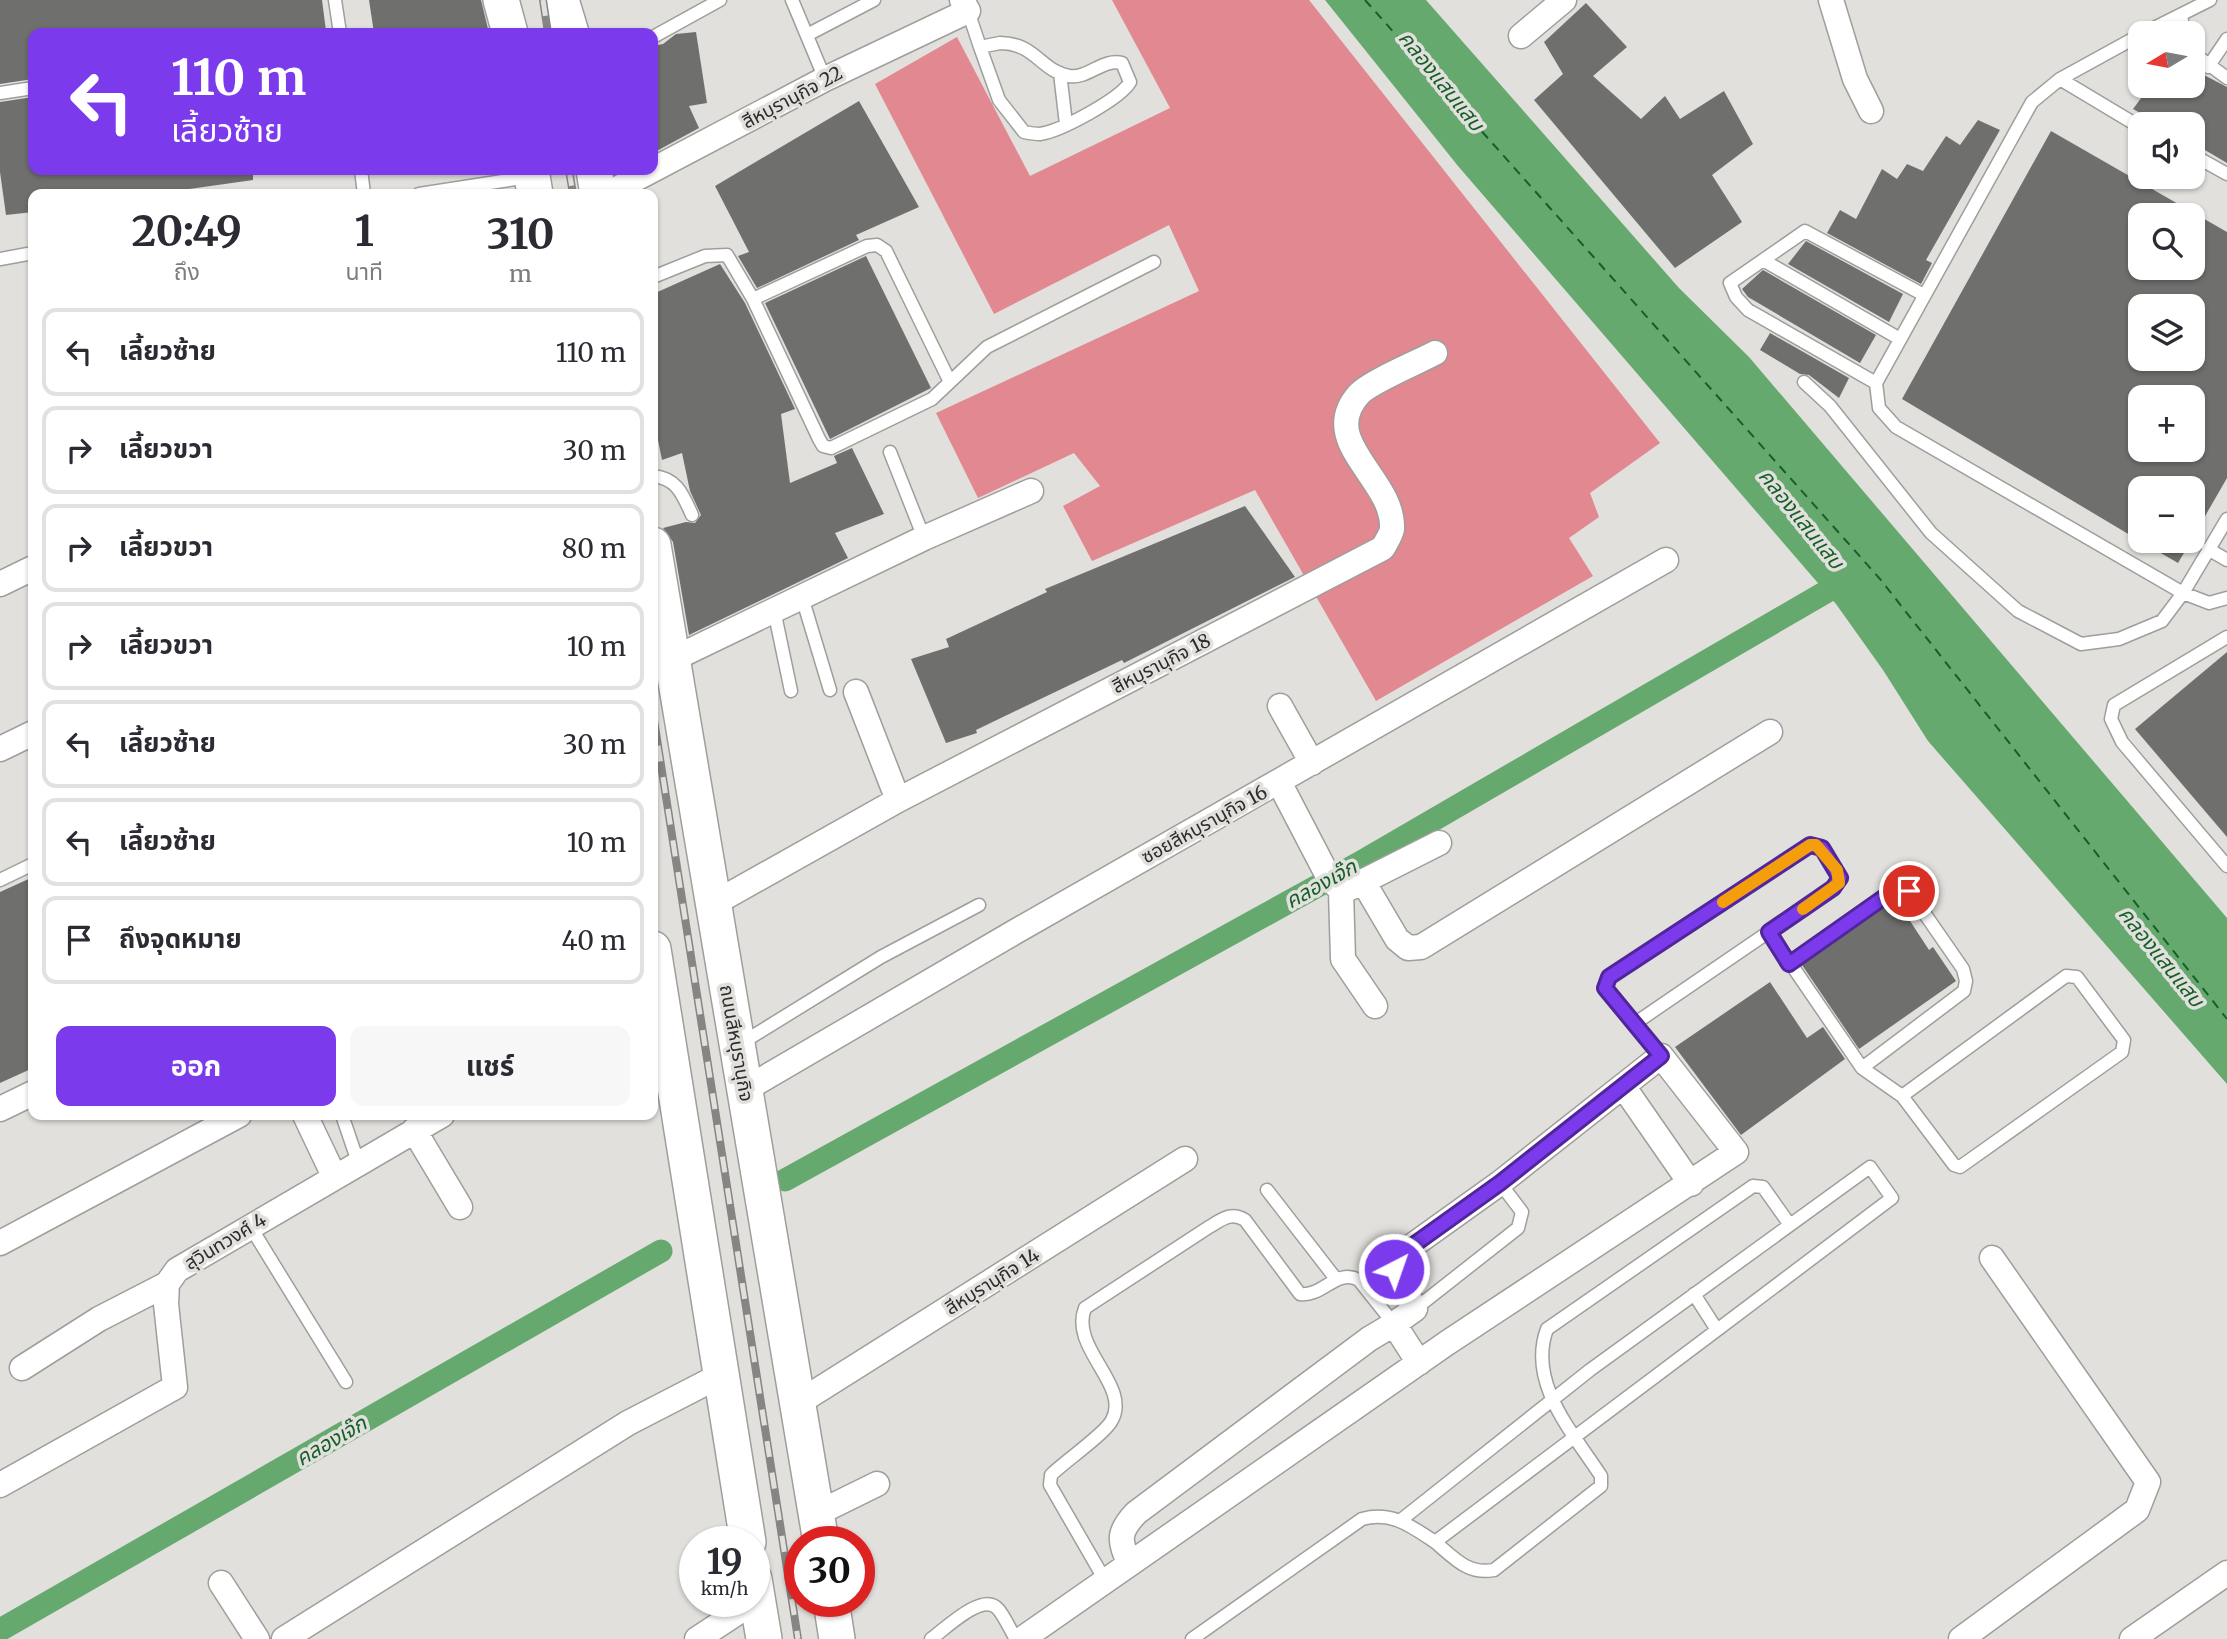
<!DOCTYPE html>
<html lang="th">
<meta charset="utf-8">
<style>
body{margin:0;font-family:Merriweather,"Noto Sans Thai",serif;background:#f7f7f7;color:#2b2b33;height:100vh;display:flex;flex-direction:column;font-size:26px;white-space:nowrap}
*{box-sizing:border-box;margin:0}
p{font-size:23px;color:#7c7c81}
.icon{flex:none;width:38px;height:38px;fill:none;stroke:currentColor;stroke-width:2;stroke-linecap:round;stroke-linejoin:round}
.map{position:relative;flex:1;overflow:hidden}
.panel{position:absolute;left:28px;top:189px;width:630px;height:931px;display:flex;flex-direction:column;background:#fff;border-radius:14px;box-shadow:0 2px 5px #0004}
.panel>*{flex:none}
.hud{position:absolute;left:28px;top:28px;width:630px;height:147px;border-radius:14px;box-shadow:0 2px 5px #0004;background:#7c3aed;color:#fff;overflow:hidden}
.needle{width:46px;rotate:260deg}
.controls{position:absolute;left:2128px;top:21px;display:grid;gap:14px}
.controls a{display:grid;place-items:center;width:77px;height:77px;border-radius:14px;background:#fff;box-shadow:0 2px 5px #0004;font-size:35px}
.speed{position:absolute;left:679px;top:1526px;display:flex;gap:14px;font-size:35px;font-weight:700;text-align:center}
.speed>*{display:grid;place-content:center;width:91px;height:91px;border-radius:50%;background:#fff;box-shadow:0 2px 5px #0004;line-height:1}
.speed small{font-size:18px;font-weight:400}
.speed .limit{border:10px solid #d22;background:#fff;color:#111}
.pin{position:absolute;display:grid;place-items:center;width:60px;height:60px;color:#fff;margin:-30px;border:4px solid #fff;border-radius:50%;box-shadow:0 2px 7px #0007}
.me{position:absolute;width:77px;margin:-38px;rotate:41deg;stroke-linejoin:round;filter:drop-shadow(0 0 5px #0008)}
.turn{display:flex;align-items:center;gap:24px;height:147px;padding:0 28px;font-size:32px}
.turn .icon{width:91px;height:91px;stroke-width:2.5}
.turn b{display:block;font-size:49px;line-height:60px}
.eta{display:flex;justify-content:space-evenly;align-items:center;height:119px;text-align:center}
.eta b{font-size:42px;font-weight:700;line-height:49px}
.button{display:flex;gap:14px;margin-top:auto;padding:14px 28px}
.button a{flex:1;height:80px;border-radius:14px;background:#7c3aed;color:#fff;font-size:28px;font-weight:700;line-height:80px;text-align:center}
.button a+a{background:#f7f7f7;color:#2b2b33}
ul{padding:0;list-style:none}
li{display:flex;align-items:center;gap:21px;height:88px;margin:0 14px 10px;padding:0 14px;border:4px solid #e1e1e2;border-radius:14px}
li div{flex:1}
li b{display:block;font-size:26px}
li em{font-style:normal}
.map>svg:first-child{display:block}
.forest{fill:#e28890}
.water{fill:#65a96f}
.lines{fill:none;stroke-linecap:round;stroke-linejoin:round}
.canal{stroke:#65a96f;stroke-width:23}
.ferry{stroke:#165f28;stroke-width:2;stroke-dasharray:9 7;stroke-linecap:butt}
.building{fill:#6f706d;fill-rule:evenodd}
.lane-casing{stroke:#9f9e9b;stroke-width:15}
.street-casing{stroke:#9f9e9b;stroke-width:27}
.secondary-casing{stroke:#9f9e9b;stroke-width:38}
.lane{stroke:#fff;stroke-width:12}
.street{stroke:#fff;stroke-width:24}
.secondary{stroke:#fff;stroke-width:35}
.rail-casing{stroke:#868583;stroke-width:8}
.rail{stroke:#e1e0dd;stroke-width:5;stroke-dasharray:16;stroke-linecap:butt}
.route-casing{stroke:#51269a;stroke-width:18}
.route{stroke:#7c3aed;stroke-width:12}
.slow{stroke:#f59e0b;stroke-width:12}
.labels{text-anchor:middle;stroke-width:7;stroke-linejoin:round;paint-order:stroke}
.street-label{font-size:19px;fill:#2d2c2b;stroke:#e1e0dd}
.water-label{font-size:21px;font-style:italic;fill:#165f28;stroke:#e1e0dd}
</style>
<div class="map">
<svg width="2227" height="1639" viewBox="0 0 2227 1639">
<rect width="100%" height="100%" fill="#e1e0dd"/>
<!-- forest -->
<path class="forest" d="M1112 0H1309L1660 443 1590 493 1599 517 1569 538 1593 576 1376 701 1255 490 1092 561 1063 506 1100 486 1074 453 978 498 936 413 1199 291 1169 225 994 314 875 84 957 37 1030 176 1170 108Z"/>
<!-- water -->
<path class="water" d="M1325 0H1426L1679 288 1749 357 2227 918V1084L1928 741 1883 670 1836 604 1458 166Z"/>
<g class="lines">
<!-- canal -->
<path class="canal" d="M785 1180 1361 862 1850 578
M0 1630 661 1251"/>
<!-- ferry -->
<path class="ferry" d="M1365 0 1880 579 2227 1019"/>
</g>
<!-- building -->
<path class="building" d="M0 0H322L326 31 33 33V79L0 84Z
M369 0H481L489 33H374Z
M1586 3 1627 47 1593 76 1641 119 1665 96 1680 119 1724 91 1753 144 1712 175 1742 222 1675 268 1534 100 1563 74 1544 42Z
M696 32 707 103 689 106 699 128 653 153V46L663 44 676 34Z
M2193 64 2204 75 2227 87V163L2193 143V124H2160L2133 109 2150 86H2193Z
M33 97V170H253V180L154 194H33V212L6 215 0 172V102Z
M859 101 919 207 856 235 859 240 757 288 738 256 749 252 715 186Z
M1978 120 2000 130 1926 260 1932 263 1921 284 1827 233 1840 210 1856 219 1882 169 1897 179 1907 164 1923 171 1946 136 1960 145Z
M2051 131 2227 232V478L2193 537V488H2140V541L1902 399ZM2140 215H2193V268H2140ZM2140 306H2193V359H2140ZM2140 397H2193V450H2140Z
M1806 241 1903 294 1889 322 1788 264Z
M866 256 931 388 830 439 765 303Z
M720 264 745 303 795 409 781 414 790 483 837 463 834 456 852 448 884 514 835 533 848 558 689 635 673 542 663 528 686 522 695 523 701 515 690 491 682 453 662 460 653 415V294Z
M1763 270 1876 335 1860 363 1748 297 1742 289Z
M1770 333 1849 378 1839 398 1809 375 1800 374 1760 350Z
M1245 506 1295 577 1124 663 1122 660 976 730 977 733 946 743 911 659 949 647 946 639 1047 592 1045 589Z
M2140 541H2191L2178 563Z
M2227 652V837L2135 729Z
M33 877V1068L0 1083V892Z
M1893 901H1897L1929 950 1933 947 1956 981 1859 1049 1802 965Z
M1770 982 1807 1038 1823 1027 1845 1059 1741 1135 1675 1047Z"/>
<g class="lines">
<!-- lane casing -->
<g class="lane-casing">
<path id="lane" d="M335 0 340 33
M792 0 825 79
M968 11 980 47
M2181 15 2184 33
M2144 33 2210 0
M807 35 874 0
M2140 35 2060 79 2032 102 1876 383 1879 408 1896 427 2183 593 2209 603 2227 598
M653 37 720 0
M1000 43C1035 43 1041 71 1069 76 1088 79 1103 58 1122 63L1130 82C1120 99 1061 131 1040 134 1035 134 1029 133 1024 132L999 100 980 47Z
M2193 53 2227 78
M2208 67 2227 39
M1060 73 1066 124
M2060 79 2140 127
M0 93 33 88
M2193 155 2227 174
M361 170 364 194
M419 194 529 177
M0 259 33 253
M1763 260 1900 339
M653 277 705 256 727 255 753 299 819 439 823 446 831 448 932 399 987 347 1154 262
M753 299 867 246 877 245 886 251 950 382
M1804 382 1830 406 1931 533 2018 611 2081 644 2119 639 2162 621 2183 593 2227 519
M1876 383 1748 310 1736 297 1730 283 1805 231 1924 295
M890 452 924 538
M653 476C677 478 683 495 692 515
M2208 549 2227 560
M802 597 830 690
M774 610 791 691
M2227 637 2114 705 2111 719 2122 742 2227 866
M0 880 33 864
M1769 932 1862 1068 1902 1096 1954 1165 1960 1167 2122 1052 2124 1040 2077 977 2066 976 1902 1096
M1789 964 1890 893 1909 891 1963 969 1966 981 1964 991 1862 1068
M1634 1024 1833 888 1840 878 1822 848 1810 845 1609 977 1605 988 1661 1056
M740 1044 881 957 979 905
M342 1115 358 1162
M1267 1190 1336 1279
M250 1226 346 1382
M1415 1309 1518 1228 1522 1212 1500 1183
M1401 1520 1590 1370 1870 1167 1892 1198 1717 1330
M1435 1542C1454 1558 1468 1575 1494 1570L1601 1486V1476C1573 1433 1527 1383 1547 1329L1753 1186 1763 1187 1790 1225
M1106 1582 1050 1485 1051 1475C1064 1462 1106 1433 1112 1420 1131 1385 1069 1348 1085 1308L1209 1227C1221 1220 1231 1211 1245 1220L1300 1294C1323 1297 1336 1268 1359 1280L1394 1324
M931 1639C945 1629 983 1591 998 1609 1005 1617 1010 1630 1016 1639
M1192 1639 1362 1519C1392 1511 1411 1526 1435 1542L1717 1330 1694 1294"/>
</g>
<!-- street casing -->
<g class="street-casing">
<path id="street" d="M1831 0 1855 79 1871 111
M1521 36 1564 0
M607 194 825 79 968 11 962 0
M0 584 33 568
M671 660 924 538 1031 491
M856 692 898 800
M1280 706 1312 763
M0 749 33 733
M1279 782 1328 876 1341 891 1343 959 1375 1006
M1364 883 1397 939 1408 948 1421 947 1770 732
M1348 889 1439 843
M713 904 898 800 1383 548C1386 542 1391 535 1392 529 1395 479 1316 442 1359 394 1370 382 1418 362 1435 353
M1623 1086 1691 1184
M744 1090 1013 933 1666 560
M0 1109 33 1093
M305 1115 334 1176
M414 1130 460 1207
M0 1243 239 1115
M22 1368 99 1319 167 1284
M798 1403 1185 1159
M0 1485 175 1387 166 1304 167 1284 177 1270 442 1115
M816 1514 877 1484
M1129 1562C1118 1540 1119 1531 1136 1513L1369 1339 1394 1324 1419 1363
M221 1583 257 1639
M284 1639 628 1423 721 1375
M697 1639 758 1599
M1022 1639 1447 1343 1736 1152 1661 1056 1500 1183 1398 1256 1394 1269 1415 1309 1394 1324
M1961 1639 2137 1510 2148 1482 1992 1258
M2132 1639 2227 1573"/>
</g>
<!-- secondary casing -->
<g class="secondary-casing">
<path id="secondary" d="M501 0 510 33
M561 0 571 33
M531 170 535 194
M594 170 598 194
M653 545 821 1542
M653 949 748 1542
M754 1579 764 1639
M831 1601 837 1639"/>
</g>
<!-- lane -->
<use href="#lane" class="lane"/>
<!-- street -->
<use href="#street" class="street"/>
<!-- secondary -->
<use href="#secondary" class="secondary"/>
<!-- rail casing -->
<g class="rail-casing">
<path id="rail" d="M543 0 548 33
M569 170 573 194
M653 714 798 1639"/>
</g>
<!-- rail -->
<use href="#rail" class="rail"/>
</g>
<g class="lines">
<!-- route casing -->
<g class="route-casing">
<path id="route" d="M1394 1269 1398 1256 1500 1183 1661 1056 1605 988 1609 977 1810 845 1822 848 1840 878 1833 888 1769 932 1789 964 1890 893 1909 891"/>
</g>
<!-- route -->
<use href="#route" class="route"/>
<!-- slow -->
<path class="slow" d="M1723 902 1810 845H1816L1837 870 1839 883 1803 909"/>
</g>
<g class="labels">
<!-- street labels -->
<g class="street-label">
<text transform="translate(792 97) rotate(-28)" y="7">สีหบุรานุกิจ 22</text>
<text transform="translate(1161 663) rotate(-27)" y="7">สีหบุรานุกิจ 18</text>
<text transform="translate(1204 824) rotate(-29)" y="7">ซอยสีหบุรานุกิจ 16</text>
<text transform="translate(737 1043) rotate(80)" y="7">ถนนสีหบุรานุกิจ</text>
<text transform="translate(225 1241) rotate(-31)" y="7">สุวินทวงศ์ 4</text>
<text transform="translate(992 1281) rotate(-32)" y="7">สีหบุรานุกิจ 14</text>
</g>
<!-- water labels -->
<g class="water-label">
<text transform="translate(1441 81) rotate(51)" y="7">คลองแสนแสบ</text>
<text transform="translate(1801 519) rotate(51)" y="7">คลองแสนแสบ</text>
<text transform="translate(1321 884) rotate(-29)" y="7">คลองเจ๊ก</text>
<text transform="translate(2161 957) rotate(51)" y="7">คลองแสนแสบ</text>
<text transform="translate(331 1441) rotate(-30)" y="7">คลองเจ๊ก</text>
</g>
</g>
</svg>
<div class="controls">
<a><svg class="needle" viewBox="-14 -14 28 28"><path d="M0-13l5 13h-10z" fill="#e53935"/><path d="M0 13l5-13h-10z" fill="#7c7c81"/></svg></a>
<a><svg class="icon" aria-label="sound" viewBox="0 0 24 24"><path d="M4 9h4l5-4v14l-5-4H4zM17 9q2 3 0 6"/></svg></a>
<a><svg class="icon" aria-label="search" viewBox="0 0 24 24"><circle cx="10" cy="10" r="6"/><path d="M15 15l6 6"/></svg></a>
<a><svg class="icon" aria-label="layers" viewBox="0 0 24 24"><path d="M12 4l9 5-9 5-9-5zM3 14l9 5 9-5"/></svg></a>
<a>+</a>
<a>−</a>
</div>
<div class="speed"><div>19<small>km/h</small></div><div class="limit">30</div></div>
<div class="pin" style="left:1909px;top:891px;background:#d93025"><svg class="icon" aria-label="arrive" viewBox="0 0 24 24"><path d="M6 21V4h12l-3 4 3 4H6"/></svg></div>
<svg class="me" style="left:1394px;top:1269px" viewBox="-20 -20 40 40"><circle r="17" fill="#7c3aed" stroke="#fff" stroke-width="3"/><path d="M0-11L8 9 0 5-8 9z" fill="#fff"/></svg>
<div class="hud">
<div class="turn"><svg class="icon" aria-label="left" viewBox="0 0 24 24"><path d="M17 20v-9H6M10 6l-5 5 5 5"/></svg><div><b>110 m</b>เลี้ยวซ้าย</div></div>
</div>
<section class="panel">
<div class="eta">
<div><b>20:49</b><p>ถึง</p></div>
<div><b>1</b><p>นาที</p></div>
<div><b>310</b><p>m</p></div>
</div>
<ul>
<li><svg class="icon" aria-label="left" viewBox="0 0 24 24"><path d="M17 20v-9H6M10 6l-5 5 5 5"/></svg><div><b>เลี้ยวซ้าย</b></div><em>110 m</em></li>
<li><svg class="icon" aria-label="right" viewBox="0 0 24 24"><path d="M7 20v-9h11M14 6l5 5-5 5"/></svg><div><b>เลี้ยวขวา</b></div><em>30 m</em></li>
<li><svg class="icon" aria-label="right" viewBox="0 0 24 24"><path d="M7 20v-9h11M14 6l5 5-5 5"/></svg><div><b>เลี้ยวขวา</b></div><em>80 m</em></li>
<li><svg class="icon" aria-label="right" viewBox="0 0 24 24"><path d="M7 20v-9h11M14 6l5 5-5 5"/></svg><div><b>เลี้ยวขวา</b></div><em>10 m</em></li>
<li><svg class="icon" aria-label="left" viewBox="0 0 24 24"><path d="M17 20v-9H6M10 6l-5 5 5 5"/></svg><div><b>เลี้ยวซ้าย</b></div><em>30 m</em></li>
<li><svg class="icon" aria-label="left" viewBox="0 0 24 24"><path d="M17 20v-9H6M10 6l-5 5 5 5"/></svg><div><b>เลี้ยวซ้าย</b></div><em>10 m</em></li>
<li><svg class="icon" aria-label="arrive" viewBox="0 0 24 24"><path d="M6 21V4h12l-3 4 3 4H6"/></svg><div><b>ถึงจุดหมาย</b></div><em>40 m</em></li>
</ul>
<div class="button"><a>ออก</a><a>แชร์</a></div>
</section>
</div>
